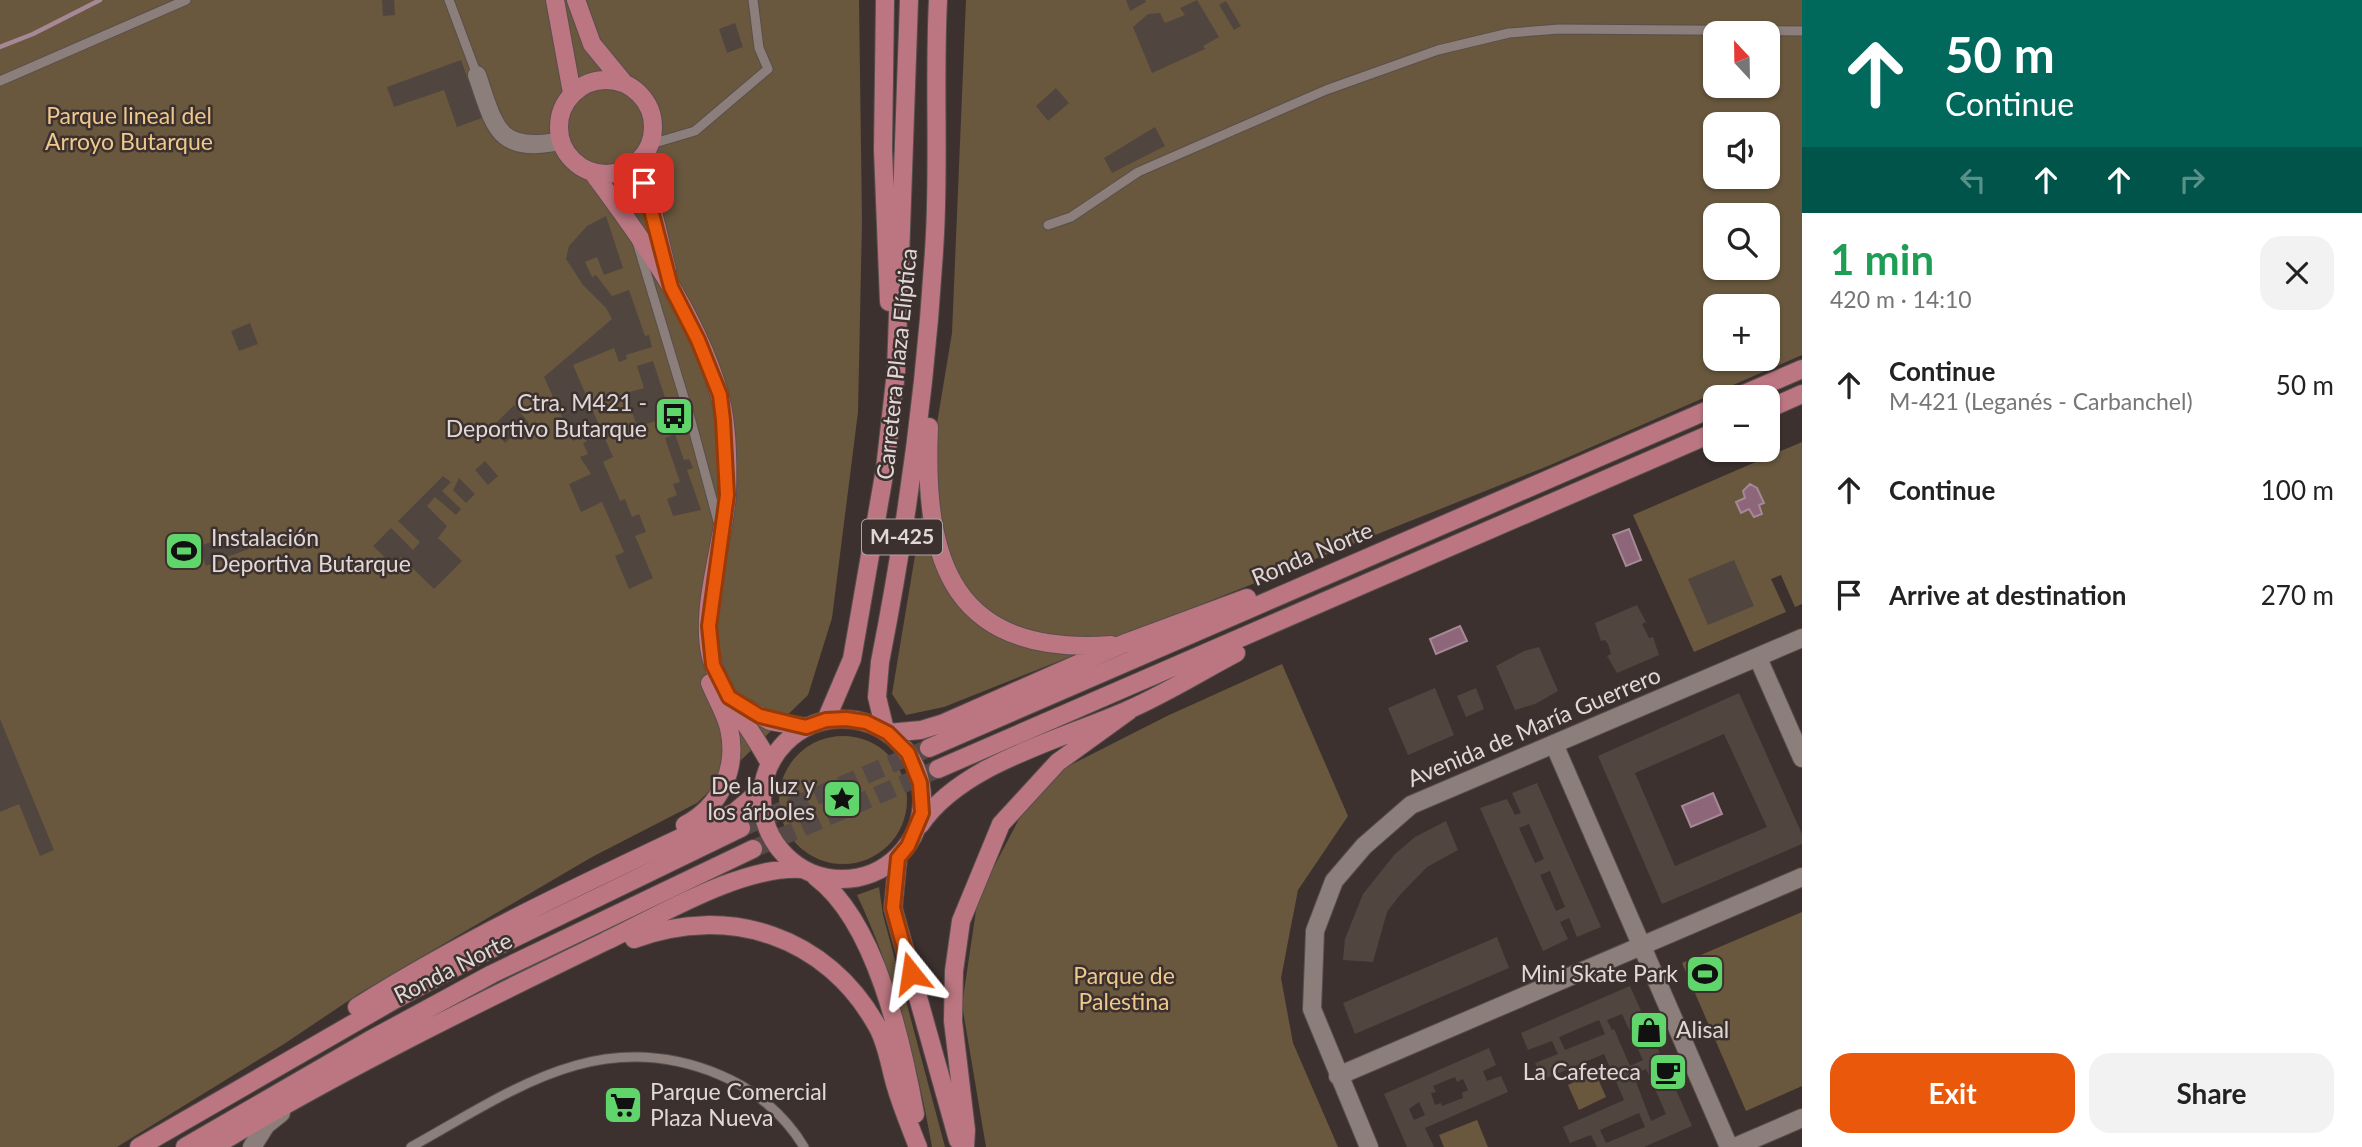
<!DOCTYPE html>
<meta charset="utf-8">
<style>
body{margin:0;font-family:Lato,sans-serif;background:#f2f2f2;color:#222;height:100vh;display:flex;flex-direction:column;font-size:26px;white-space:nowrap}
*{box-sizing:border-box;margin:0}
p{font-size:23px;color:#767676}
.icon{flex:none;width:38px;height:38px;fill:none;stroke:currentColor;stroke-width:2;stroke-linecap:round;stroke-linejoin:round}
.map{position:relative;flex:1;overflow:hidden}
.sheet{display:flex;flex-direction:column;background:#fff;width:560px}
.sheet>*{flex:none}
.banner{background:#00695c;color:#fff;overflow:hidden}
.needle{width:46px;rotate:338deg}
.buttons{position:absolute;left:1703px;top:21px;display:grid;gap:14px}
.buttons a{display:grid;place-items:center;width:77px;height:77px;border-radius:14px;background:#fff;box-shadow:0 2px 5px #0004;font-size:35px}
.pin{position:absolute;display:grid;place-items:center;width:60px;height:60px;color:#fff;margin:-30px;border-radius:14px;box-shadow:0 4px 10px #0006}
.me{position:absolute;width:77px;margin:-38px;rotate:345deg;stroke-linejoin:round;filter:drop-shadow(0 0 5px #0008)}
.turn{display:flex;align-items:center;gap:24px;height:147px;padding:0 28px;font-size:32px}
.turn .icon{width:91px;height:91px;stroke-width:2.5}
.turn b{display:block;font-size:49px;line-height:60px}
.lanes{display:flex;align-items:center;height:66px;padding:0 28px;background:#0003;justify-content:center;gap:35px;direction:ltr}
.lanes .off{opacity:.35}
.round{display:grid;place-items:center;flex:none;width:74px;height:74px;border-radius:21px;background:#f2f2f2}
.overview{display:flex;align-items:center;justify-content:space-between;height:119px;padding:0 28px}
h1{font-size:42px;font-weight:700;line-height:52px;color:#1e9e55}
.action{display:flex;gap:14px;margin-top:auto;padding:14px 28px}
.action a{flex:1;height:80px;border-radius:21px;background:#ea580c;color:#fff;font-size:28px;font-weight:700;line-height:80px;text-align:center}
.action a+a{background:#f2f2f2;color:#222}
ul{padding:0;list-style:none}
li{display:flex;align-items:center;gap:21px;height:105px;padding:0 28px}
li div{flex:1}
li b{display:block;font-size:26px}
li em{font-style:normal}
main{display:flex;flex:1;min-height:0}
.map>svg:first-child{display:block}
.green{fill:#69583e;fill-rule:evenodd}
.water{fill:#8d667a;stroke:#a68896;stroke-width:2}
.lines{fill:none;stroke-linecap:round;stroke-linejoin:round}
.stream{stroke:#a68896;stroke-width:4.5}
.building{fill:#50463f;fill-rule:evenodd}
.primary-tunnel{stroke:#554a47;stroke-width:18;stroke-dasharray:18 9;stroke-linecap:butt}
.lane-casing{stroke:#584e4d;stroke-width:11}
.street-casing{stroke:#584e4d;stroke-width:20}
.secondary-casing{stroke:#584e4d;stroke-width:20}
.primary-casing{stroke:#584e4d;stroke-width:20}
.lane{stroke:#8b7e7b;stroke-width:9}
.street{stroke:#8b7e7b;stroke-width:18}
.secondary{stroke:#8b7e7b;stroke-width:18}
.primary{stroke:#bb7681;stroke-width:18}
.route-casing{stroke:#983908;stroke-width:18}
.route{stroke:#ea580c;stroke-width:12}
.labels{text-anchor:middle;stroke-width:5;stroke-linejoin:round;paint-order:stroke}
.shield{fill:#3c312e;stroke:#afa6a4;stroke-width:2}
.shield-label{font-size:21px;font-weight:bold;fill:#e0d8d7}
.park-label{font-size:23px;fill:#efc88c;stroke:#3c312e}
.street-label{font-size:23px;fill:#e0d8d7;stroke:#3c312e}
.poi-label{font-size:23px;fill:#e0d8d7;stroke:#3c312e;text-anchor:end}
</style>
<main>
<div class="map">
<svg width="1802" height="1147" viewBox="0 0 1802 1147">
<rect width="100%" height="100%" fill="#3c312e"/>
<!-- green -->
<path class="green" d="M0 0H859L862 222 858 412 832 618 808 695 697 803 592 857 360 993 284 1044 117 1147H0Z
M966 0H1802V355L1548 466 944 707 906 715 892 694 952 333ZM1715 33H1768V86H1715ZM1715 124H1768V177H1715ZM1715 215H1768V268H1715ZM1715 306H1768V359H1715Z
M1802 442V604L1795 607 1781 575 1771 579 1786 612 1694 652 1633 515Z
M1282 664 1348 816 1298 890 1281 978 1293 1043 1338 1147H986L962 1005 978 897 1039 781 1167 716Z
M779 800a64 64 0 1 1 128 0a64 64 0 1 1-128 0Z
M879 887 883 915 945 1147H932C917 1062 894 973 857 895Z
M1802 912V1086L1746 1111 1682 963Z
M1595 1072 1606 1097 1579 1110 1568 1085Z
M1477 1120 1488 1147H1444L1439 1135Z"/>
<!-- water -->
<path class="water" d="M1750 484 1757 488 1764 503 1759 505 1762 514 1754 517 1749 509 1741 513 1736 502 1745 498 1743 491Z
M1629 529 1641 560 1626 566 1613 535Z
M1460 626 1467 641 1436 654 1430 639Z
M1713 793 1722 814 1691 827 1682 806Z"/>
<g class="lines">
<!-- stream -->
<path class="stream" d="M0 47 33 34 100 0"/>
</g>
<!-- building -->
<path class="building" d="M382 0H394L395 15 383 16Z
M1126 0H1145L1146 2 1130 11Z
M1197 0 1219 37 1203 46 1205 49 1152 73 1133 27 1148 14 1160 13 1165 23 1185 15 1180 8Z
M1226 1 1241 26 1234 30 1219 5Z
M735 23 743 47 727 53 719 29Z
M461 60 482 118 457 127 444 90 394 107 387 87Z
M1056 88 1069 103 1048 121 1036 106Z
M1155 127 1165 146 1112 173 1104 158Z
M606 216 623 268 604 275 597 257 585 262 592 277 596 275 612 296 629 290 645 336 649 335 652 347 626 355 627 359 619 362 614 348 573 365 613 457 603 462 618 496 620 501 625 499 632 517 639 514 646 532 635 536 653 578 629 589 615 556 624 552 602 502 581 512 569 484 591 474 580 457 588 454 583 443 587 441 585 436 573 441 544 377 612 319 606 308 583 285 566 259 569 246 587 226Z
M250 323 258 344 239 351 231 331Z
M653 361 671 416 637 427 626 393 644 388 637 366Z
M514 405 529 423 505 443 491 428Z
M675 434 684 460 689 459 693 468 687 470 701 510 673 516 667 499 677 495 673 484 680 482 665 438Z
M485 461 498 476 488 485 475 470Z
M443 476 451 482 442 491 461 509 456 515 435 497 427 506 447 526 438 538 462 561 434 589 401 557 393 565 373 546 391 528 413 550 420 542 398 521Z
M459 478 475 494 466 503 453 490Z
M242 529 249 549 227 557 225 553 220 555 222 560 206 566 203 557 198 559 194 548 217 540 216 537Z
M1734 560 1754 606 1708 625 1688 579Z
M1637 605 1646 622 1642 624 1649 638 1653 637 1659 655 1617 673 1607 656 1611 654 1608 644 1605 640 1601 641 1595 623Z
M1539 647 1558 691 1535 704 1515 710 1496 666 1524 651Z
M1435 688 1454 735 1408 755 1388 708Z
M1476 688 1484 709 1466 717 1457 696Z
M1739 693 1802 834V844L1662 904 1598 756ZM1724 734 1767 827 1675 866 1635 773Z
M0 719 54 850 40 856 19 804 0 812Z
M1537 783 1601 927 1577 937 1569 918 1560 922 1568 939 1543 951 1480 808 1507 799 1515 815 1521 813 1512 793ZM1529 824 1544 859 1535 863 1519 828ZM1550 871 1565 907 1556 911 1540 875Z
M1446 821 1458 850 1427 867 1399 896 1387 912 1373 962 1343 960 1345 939 1363 894 1395 854 1415 837Z
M1497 937 1509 968 1355 1034 1343 1003Z
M1630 986 1692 1126 1644 1147H1597L1591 1135 1570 1143 1563 1127 1624 1100 1604 1054 1542 1080 1535 1063 1558 1054 1552 1041 1528 1050 1521 1033ZM1622 1014 1643 1060 1630 1066 1614 1029 1612 1030 1607 1020ZM1599 1020 1605 1034 1565 1050 1559 1037ZM1646 1069 1666 1114 1651 1121 1633 1074ZM1639 1113 1645 1127 1606 1143 1600 1130Z
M1489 1048 1496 1065 1483 1071 1487 1081 1501 1076 1508 1092 1425 1128 1434 1147H1407L1384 1094ZM1455 1077 1457 1082 1463 1079 1468 1090 1462 1093 1463 1098 1442 1106 1441 1103 1435 1105 1431 1093 1436 1092 1433 1086ZM1419 1102 1425 1115 1414 1120 1409 1109Z"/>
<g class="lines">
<!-- primary-tunnel -->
<path class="primary-tunnel" d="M741 828 929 748
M753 849 938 769"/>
<!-- lane casing -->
<g class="lane-casing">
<path id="lane" d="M449 0 477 75
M0 81 186 0
M651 144 695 131 768 69 759 48 753 0
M1048 225 1071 217 1138 172 1326 90 1438 50 1509 33 1559 29 1802 31
M637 242 691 421 719 525
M411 1147C512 1091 600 1024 720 1075 754 1089 785 1115 804 1147"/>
</g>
<!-- street casing -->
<g class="street-casing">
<path id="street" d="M477 75C495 127 497 154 560 141
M1758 658 1802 758
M1554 744 1729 1147
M1338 1076 1802 877
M252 1147 266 1125 281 1113
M1735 1147 1802 1118"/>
</g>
<!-- secondary casing -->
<g class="secondary-casing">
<path id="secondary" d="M1369 1147 1312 1009 1315 931 1334 881 1364 846 1411 805 1802 638"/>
</g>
<!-- primary casing -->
<g class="primary-casing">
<path id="primary" d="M555 0 572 93
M576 0 592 44 624 83
M885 0 883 150 889 302
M559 127a47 47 0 1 1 94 0a47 47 0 1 1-94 0Z
M640 159 667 270
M593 173C643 240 695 312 719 393 728 424 728 462 727 494 724 544 699 608 711 657 721 696 752 728 770 764
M1737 397 1802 369
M1768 409 1802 394
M929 427C923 563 953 656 1111 645
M738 704 770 721 806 727
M762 799a80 80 0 1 1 160 0a80 80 0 1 1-160 0Z
M826 720 852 659 885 469 896 372 909 0
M885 730 877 697 880 662C908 520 927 379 935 234 939 156 934 78 938 0
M888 733 921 730 944 723 1123 644 1247 598
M929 748 1715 407
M938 769 1715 432
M685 825C721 806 738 768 729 728 725 712 716 698 710 683
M920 825C962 763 1061 740 1128 710 1165 694 1200 672 1236 653
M898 858 893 908 958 1140
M816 877C876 922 902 1042 915 1114
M634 939C729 904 827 936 877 1026 887 1043 890 1067 896 1087 902 1107 910 1127 918 1147
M357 1007C477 931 607 873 735 812L762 789
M139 1147 394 1000 477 956 741 828
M185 1147 370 1040 492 974 753 849
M213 1147C339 1071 472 1006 604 942 659 916 740 866 801 869
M965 1147 966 1130 953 1021 954 971 961 921 1001 824 1058 762 1130 710"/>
</g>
<!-- lane -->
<use href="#lane" class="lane"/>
<!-- street -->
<use href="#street" class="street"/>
<!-- secondary -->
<use href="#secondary" class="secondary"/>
<!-- primary -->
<use href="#primary" class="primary"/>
</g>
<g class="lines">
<!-- route casing -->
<g class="route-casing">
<path id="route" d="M644 183 671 287 698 340 720 395 723 420 727 495 709 626 713 665 729 697 760 716 806 727 826 720 846 719 866 722 888 733 908 753 920 783 922 813 908 846 898 858 893 908 911 973"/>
</g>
<!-- route -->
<use href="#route" class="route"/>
</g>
<!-- icons -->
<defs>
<g id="bus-square" transform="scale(2.0125)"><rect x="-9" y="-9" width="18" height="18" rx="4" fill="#5fd56b" stroke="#3c312e"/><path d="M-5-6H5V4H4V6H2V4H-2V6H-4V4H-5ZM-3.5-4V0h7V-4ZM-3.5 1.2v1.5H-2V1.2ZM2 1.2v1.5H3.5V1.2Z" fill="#111"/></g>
<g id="stadium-square" transform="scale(2.0125)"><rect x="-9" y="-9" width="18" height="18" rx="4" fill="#5fd56b" stroke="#3c312e"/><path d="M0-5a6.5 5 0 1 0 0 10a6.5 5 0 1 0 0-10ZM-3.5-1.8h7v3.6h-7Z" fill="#111"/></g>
<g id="sight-square" transform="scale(2.0125)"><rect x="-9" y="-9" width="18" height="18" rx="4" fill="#5fd56b" stroke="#3c312e"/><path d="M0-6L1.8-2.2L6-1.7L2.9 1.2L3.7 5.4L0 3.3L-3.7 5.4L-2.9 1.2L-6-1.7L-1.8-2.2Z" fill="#111"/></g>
<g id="shop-square" transform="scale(2.0125)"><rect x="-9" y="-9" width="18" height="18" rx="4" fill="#5fd56b" stroke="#3c312e"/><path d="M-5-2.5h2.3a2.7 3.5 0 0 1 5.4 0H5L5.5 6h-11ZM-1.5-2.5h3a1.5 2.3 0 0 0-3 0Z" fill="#111"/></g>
<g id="cafe-square" transform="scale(2.0125)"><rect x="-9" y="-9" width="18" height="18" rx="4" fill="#5fd56b" stroke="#3c312e"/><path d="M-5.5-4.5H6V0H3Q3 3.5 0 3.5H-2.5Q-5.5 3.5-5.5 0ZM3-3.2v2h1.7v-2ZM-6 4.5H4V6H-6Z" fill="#111"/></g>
<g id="supermarket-square" transform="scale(2.0125)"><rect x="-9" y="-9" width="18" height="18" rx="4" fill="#5fd56b" stroke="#3c312e"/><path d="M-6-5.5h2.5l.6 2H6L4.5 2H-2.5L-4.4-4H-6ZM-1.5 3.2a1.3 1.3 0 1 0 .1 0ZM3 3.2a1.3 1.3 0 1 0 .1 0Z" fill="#111"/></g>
</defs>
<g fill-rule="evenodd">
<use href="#bus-square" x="674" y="416"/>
<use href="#stadium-square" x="184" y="551"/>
<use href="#sight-square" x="842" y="799"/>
<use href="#stadium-square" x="1705" y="974"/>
<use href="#shop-square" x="1649" y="1030"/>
<use href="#cafe-square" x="1668" y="1072"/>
<use href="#supermarket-square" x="623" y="1105"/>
</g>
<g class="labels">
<!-- shield labels -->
<rect class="shield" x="862" y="519.5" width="80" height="35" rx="5"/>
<g class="shield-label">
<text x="902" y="544">M-425</text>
</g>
<!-- park labels -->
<g class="park-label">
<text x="129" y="124">Parque lineal del<tspan x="129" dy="26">Arroyo Butarque</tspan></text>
<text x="1124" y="984">Parque de<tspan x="1124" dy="26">Palestina</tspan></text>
</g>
<!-- street labels -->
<g class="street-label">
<text transform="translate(897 364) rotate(-84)" y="8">Carretera Plaza Elíptica</text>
<text transform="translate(1312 554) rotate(-23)" y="8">Ronda Norte</text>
<text transform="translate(1534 727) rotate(-23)" y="8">Avenida de María Guerrero</text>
<text transform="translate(453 968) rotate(-27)" y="8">Ronda Norte</text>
</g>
<!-- poi labels -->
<g class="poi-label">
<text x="647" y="411">Ctra. M421 -<tspan x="647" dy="26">Deportivo Butarque</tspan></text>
<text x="211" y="546" text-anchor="start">Instalación<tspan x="211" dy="26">Deportiva Butarque</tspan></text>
<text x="815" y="794">De la luz y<tspan x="815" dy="26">los árboles</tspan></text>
<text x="1678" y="982">Mini Skate Park</text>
<text x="1676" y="1038" text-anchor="start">Alisal</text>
<text x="1641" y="1080">La Cafeteca</text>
<text x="650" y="1100" text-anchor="start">Parque Comercial<tspan x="650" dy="26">Plaza Nueva</tspan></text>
</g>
</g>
</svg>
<div class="buttons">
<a><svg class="needle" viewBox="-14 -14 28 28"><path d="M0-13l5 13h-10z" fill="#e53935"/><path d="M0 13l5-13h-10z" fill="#767676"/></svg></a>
<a><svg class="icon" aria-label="sound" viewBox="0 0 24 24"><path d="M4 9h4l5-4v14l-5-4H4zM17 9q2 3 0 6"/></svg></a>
<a><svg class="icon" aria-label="search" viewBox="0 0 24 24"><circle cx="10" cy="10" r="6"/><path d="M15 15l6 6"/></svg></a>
<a>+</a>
<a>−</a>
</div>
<div class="pin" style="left:644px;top:183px;background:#d93025"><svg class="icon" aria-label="arrive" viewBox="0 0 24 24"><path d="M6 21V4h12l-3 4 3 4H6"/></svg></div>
<svg class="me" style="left:911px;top:973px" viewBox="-20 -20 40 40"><path d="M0-17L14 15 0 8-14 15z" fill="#ea580c" stroke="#fff" stroke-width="4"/></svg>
</div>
<section class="sheet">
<div class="banner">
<div class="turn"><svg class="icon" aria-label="ahead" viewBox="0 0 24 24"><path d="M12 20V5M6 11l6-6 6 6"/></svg><div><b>50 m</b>Continue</div></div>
<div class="lanes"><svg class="icon off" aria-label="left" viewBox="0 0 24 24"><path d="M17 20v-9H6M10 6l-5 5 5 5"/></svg><svg class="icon" aria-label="ahead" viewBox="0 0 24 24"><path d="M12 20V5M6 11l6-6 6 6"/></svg><svg class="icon" aria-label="ahead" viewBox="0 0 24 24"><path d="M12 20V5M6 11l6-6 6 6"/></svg><svg class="icon off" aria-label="right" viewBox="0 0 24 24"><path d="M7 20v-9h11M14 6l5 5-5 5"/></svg></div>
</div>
<div class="overview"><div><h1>1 min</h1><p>420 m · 14:10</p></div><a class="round"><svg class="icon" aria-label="close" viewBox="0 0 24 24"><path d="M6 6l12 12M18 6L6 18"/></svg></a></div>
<ul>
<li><svg class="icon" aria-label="ahead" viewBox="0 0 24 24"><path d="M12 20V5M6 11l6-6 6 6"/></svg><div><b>Continue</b><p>M-421 (Leganés - Carbanchel)</p></div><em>50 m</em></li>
<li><svg class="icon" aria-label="ahead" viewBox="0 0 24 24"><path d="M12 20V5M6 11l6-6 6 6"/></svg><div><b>Continue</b></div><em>100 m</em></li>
<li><svg class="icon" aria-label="arrive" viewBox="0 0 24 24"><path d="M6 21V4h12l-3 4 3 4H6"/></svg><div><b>Arrive at destination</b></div><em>270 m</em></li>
</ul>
<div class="action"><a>Exit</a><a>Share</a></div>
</section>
</main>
